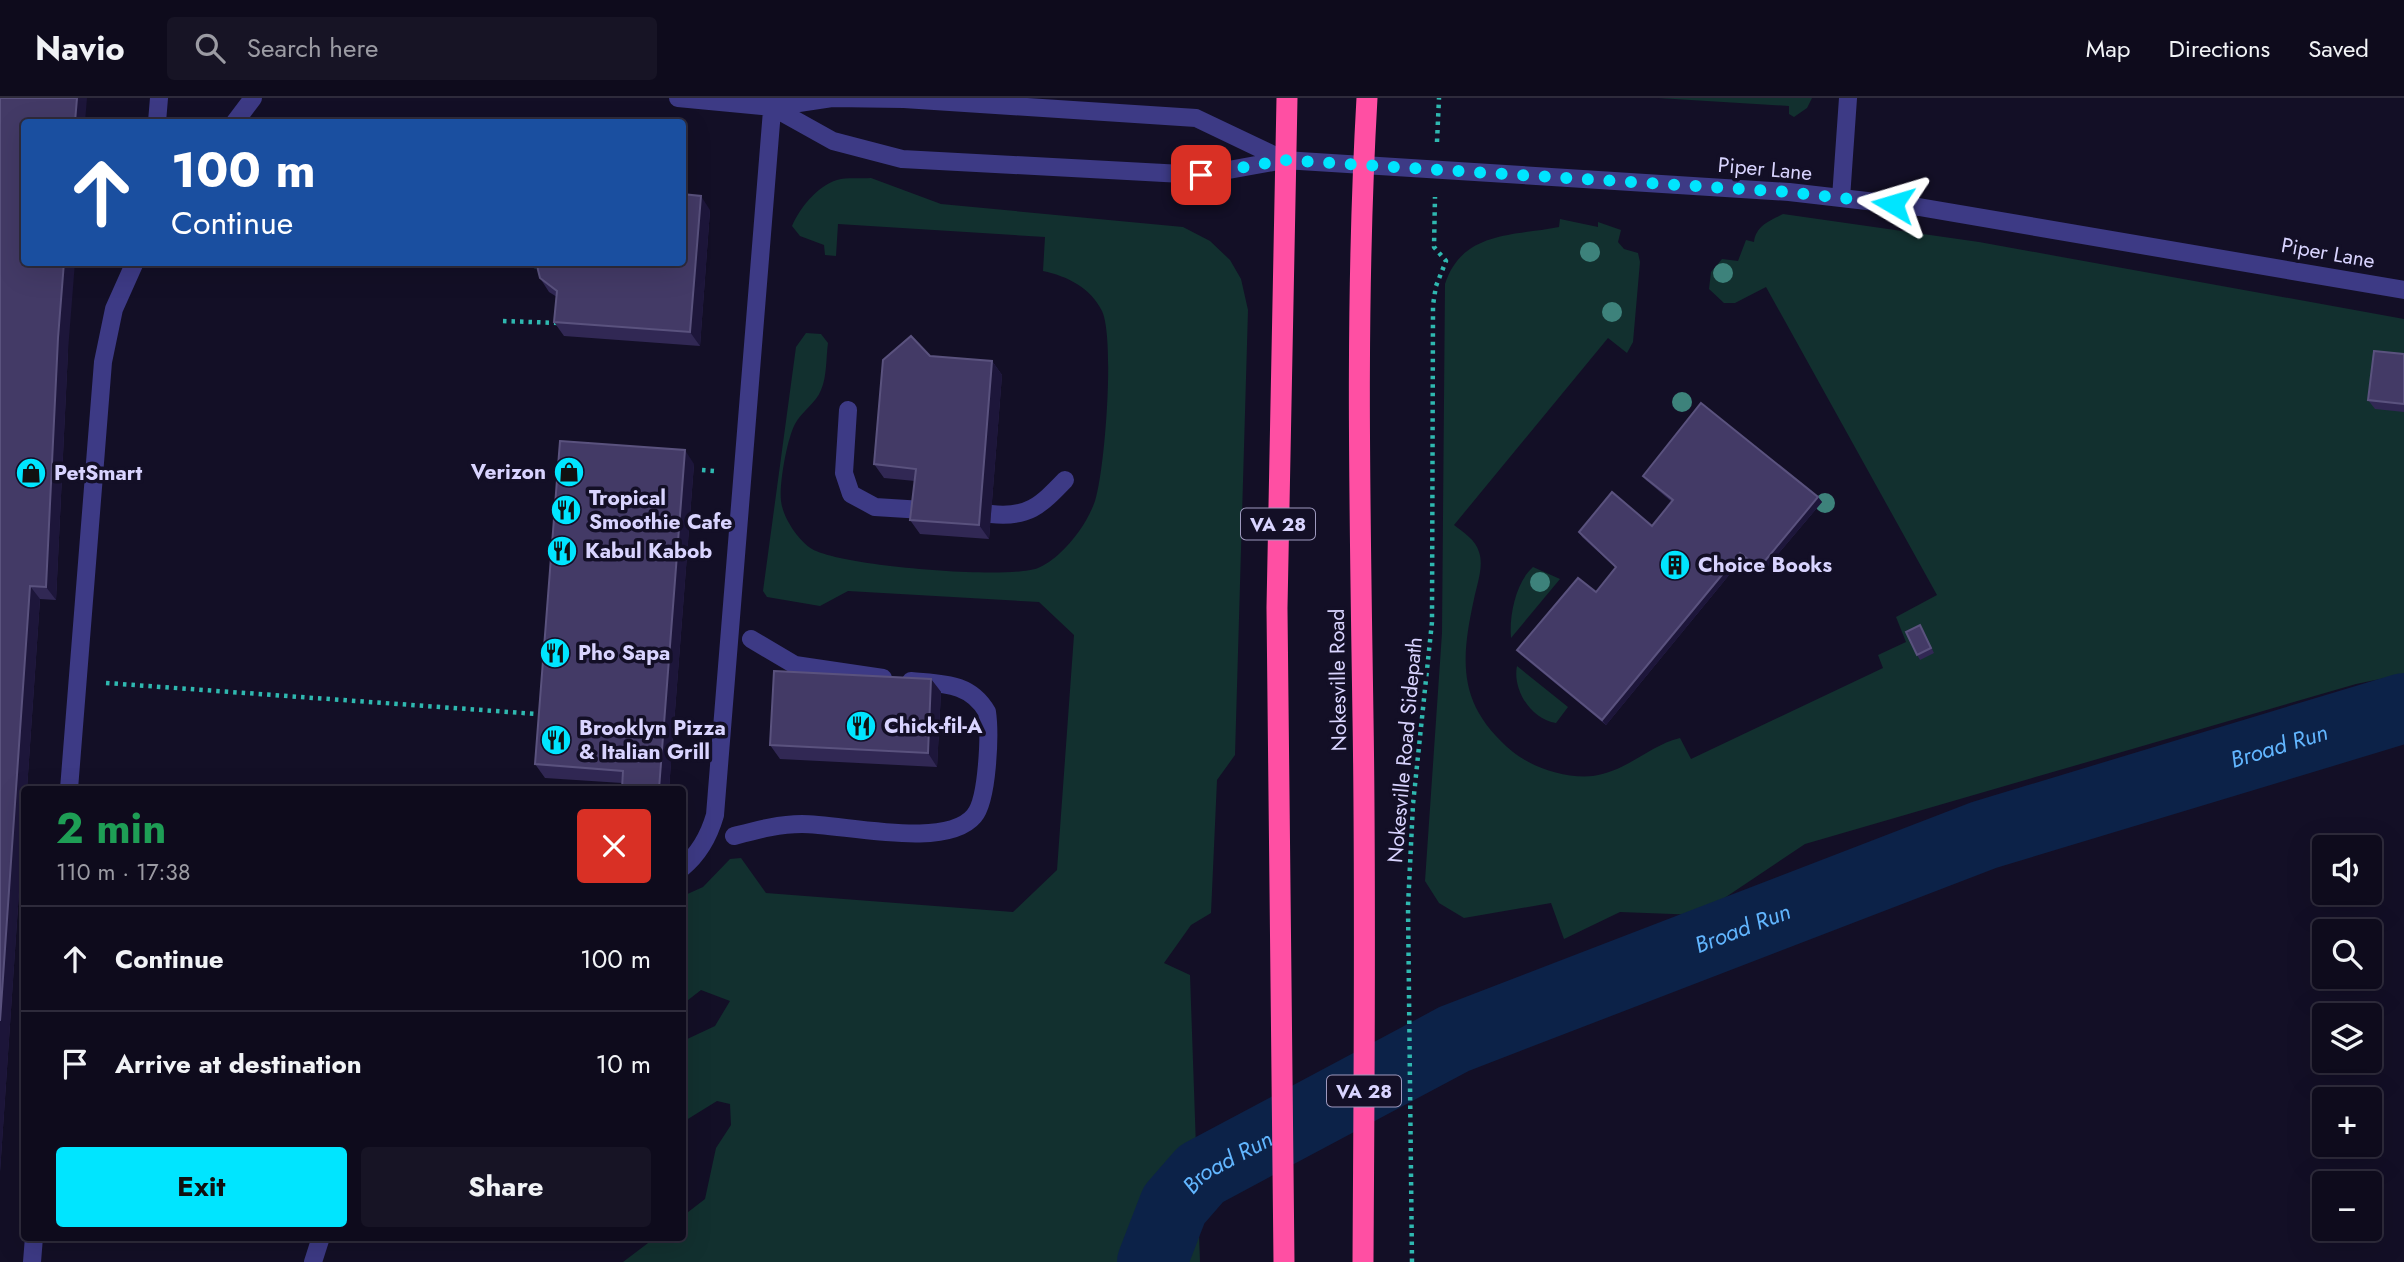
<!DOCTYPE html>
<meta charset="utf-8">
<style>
body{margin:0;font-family:Jost,sans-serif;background:#171425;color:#f1f3f6;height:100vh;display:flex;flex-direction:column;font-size:26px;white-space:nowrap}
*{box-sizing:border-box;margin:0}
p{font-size:23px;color:#9b9ba3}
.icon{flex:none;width:38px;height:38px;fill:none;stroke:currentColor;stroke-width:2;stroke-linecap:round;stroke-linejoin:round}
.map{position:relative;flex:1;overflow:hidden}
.sheet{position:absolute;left:21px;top:688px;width:665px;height:455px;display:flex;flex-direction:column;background:#0e0b1c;border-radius:7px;box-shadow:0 7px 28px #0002,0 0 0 2px #2e2b3b}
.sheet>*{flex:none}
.guide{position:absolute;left:21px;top:21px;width:665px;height:147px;border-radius:7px;box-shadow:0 7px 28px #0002,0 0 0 2px #2e2b3b;background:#1a4fa0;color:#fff;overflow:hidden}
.buttons{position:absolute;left:2312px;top:737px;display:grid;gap:14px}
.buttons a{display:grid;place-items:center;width:70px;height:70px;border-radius:7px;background:#0e0b1c;box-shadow:0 7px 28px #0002,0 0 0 2px #2e2b3b;font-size:35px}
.pin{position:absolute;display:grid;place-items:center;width:60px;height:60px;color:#fff;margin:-30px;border-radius:14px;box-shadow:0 4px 10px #0006}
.me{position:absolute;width:77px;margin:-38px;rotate:277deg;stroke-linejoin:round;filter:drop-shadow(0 0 5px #0008)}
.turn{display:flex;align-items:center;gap:24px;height:147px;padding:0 35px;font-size:32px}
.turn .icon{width:91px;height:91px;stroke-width:2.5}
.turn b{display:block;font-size:49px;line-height:60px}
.round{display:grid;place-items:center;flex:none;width:74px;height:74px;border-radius:7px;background:#171425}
.summary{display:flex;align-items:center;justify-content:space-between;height:119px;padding:0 35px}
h1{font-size:42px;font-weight:700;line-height:52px;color:#1e9e55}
.button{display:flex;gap:14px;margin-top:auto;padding:14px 35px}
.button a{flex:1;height:80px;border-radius:7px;background:#00e5ff;color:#111;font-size:28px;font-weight:700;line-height:80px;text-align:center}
.button a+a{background:#171425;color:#f1f3f6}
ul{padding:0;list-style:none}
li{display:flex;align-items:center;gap:21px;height:105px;padding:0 35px;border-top:2px solid #2e2b3b}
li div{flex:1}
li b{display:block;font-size:26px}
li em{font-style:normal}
header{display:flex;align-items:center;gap:42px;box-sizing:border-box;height:98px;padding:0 35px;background:#0e0b1c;border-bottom:2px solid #2e2b3b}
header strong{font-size:33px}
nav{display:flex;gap:38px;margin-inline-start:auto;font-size:24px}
.search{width:490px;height:63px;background:#171425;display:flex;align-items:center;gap:18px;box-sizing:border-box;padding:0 24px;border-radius:7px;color:#9b9ba3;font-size:26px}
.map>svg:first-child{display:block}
.green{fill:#12302f}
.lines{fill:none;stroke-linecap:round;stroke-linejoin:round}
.river{stroke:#0c2248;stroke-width:70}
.path{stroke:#2fb8b0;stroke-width:4.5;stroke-dasharray:3.5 5;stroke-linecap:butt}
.minor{stroke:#3d3a85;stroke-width:18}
.highway{stroke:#ff4fa3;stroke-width:21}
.tree{fill:#3d827b}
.wall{fill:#312854}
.shaded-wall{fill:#1d163a}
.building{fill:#433a66;stroke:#5a527e;stroke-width:2}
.route{stroke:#00e5ff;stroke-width:12;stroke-dasharray:0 21.6}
.labels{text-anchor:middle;stroke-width:7;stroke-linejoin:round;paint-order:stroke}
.shield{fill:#130f26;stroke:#9e99be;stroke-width:2}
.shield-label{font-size:19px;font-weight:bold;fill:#d9d4ff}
.street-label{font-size:21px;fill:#d9d4ff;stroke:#130f26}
.poi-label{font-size:21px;font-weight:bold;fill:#d9d4ff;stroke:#130f26;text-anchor:start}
.water-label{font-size:23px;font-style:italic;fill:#62b6ff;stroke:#130f26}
</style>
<header>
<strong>Navio</strong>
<div class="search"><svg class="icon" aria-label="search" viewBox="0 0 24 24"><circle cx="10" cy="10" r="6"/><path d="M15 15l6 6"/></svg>Search here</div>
<nav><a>Map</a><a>Directions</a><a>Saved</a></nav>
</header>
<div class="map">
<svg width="2404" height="1164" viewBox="0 0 2404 1164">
<rect width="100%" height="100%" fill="#130f26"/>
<!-- green -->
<path class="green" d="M1658 0H1812L1807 10 1794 19 1789 16V8Z
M871 80 941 106 1183 129 1210 143 1230 162 1241 181 1248 212 1235 657 1217 682 1211 815 1191 827 1164 865 1190 877 1200 1164H623L656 1139H682L683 1118 705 1101 716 1050 731 1027 730 1006 717 1003 683 1024V943L715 928 730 903 701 892 683 906V798L703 789 730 761 741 760 766 795 1013 814 1057 772 1074 537 1039 504 848 493 820 508 767 499 763 493 796 249 806 235 821 236 828 245C826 259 827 279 821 292 816 305 802 313 795 326 787 341 779 386 781 403 783 420 798 442 812 451 840 468 1007 482 1038 470 1045 467 1054 461 1060 455 1075 441 1088 423 1095 403 1105 372 1115 241 1102 213 1091 190 1067 178 1043 173L1045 139 838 126 836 158 825 157 824 147 800 138 792 128C800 110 817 88 837 82 847 79 861 81 871 80Z
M1783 116 1979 144 2404 221V576L2356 586 1805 746 1699 817 1620 814 1564 841 1551 805 1464 820 1439 805 1425 783 1442 535 1445 186C1462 133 1514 138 1559 129L1560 121 1598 129V124L1621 132 1618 144 1624 151 1638 155 1640 164 1633 244 1627 255 1608 240 1454 427C1463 434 1476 442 1479 454 1484 468 1477 486 1474 501 1460 565 1458 608 1513 654 1533 670 1567 681 1593 678 1628 673 1650 647 1680 640L1691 661 1883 570 1878 557 1906 544 1896 519 1937 497 1766 189 1735 205H1724L1709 191 1711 174 1722 161 1738 163 1746 142 1754 144C1756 128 1769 123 1783 116Z
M1533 469 1560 481 1511 540C1509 517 1516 484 1533 469Z
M1517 568 1568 609 1556 625C1532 622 1512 592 1517 568Z"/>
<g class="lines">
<!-- river -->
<path class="river" id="s1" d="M1152 1164 1174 1107 1201 1076 1454 941 1984 737 2404 610"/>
<!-- path -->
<path class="path" d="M1437 44 1439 0
M508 166 536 168
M503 223 558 225
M702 372 715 373
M106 585 537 616
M1412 1164 1408 808 1413 706 1432 524 1433 207 1436 188 1446 163 1434 149 1435 99"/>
<!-- minor -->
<path class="minor" d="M678 0 772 9 832 0 904 1 1196 20 1284 62
M772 9 833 43 902 61 1201 77 1284 62 1789 94 1919 109 2404 192
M157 24 159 0
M235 24 253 0
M1841 100 1848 0
M848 312 844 375 851 396 875 409 923 412
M991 416C1028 420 1040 408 1065 382
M751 541 795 567 883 580
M69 691 103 264 114 211 135 164
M734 738C757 732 779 726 802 726 843 726 946 752 974 718 988 702 990 635 987 614 970 584 942 586 911 583
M682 770C699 756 709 738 715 717L773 0
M32 1164 34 1139
M313 1164 321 1139"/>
<!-- highway -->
<path class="highway" d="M1284 1164 1277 510 1287 0
M1363 1164C1364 983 1366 801 1363 620 1360 413 1355 207 1367 0"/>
</g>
<!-- trees -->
<g class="tree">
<circle cx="1590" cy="154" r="10"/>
<circle cx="1723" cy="175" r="10"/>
<circle cx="1612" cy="214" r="10"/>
<circle cx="1682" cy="304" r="10"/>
<circle cx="1825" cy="405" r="10"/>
<circle cx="1540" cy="484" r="10"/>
</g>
<!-- wall -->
<path class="wall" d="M0 0 68 253 56 502 40 501 27 691H24V720L0 1074Z
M710 112 700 248 564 238 554 224 557 199 549 194 540 180Z
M2404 256V314L2375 311 2368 302Z
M930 258 992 263 1002 277 989 441 920 436 910 422 915 383 884 380 874 366Z
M694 366 669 691H622V685L545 680 535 666Z
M1643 378 1818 399 1822 404 1762 475 1743 460 1606 627 1521 557 1517 552 1596 494 1616 470 1582 439 1579 434 1652 428 1672 404 1646 382Z
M1923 532 1934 555 1920 562 1917 557Z
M931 581 941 594 937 669 780 661 770 647Z"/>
<!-- shaded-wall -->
<path class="shaded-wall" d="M77 0H87L85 24H75Z
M701 98 710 112 700 248 690 234Z
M64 164H75L68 253 56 502 46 489 58 240Z
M992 263 1002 277 989 441 979 427Z
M685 352 694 366 669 691H659Z
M1818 399 1822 404 1762 475 1759 470Z
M1740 455 1743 460 1606 627 1602 622Z
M30 488 40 501 27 691H24V720L0 1074V923Z
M931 581 941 594 937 669 928 655Z"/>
<!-- building -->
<path class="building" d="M0 0H77L75 24H24V164H64L58 240 46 489 30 488 0 923Z
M682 96 701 98 690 234 554 224 557 193 540 180 536 164H682Z
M911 238 930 258 992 263 979 427 910 422 916 371 874 366 883 262Z
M2374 253 2404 256V306L2368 302Z
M1701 305 1818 399 1759 470 1740 455 1602 622 1517 552 1578 480 1596 494 1616 469 1579 434 1612 394 1652 428 1673 402 1643 378Z
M560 343 685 352 659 691H622L623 673 535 666Z
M1920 527 1931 550 1917 557 1906 534Z
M774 573 931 581 928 655 770 647Z"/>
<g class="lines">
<!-- route -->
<path class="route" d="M1201 77 1284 62 1789 94 1893 106"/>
</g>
<!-- icons -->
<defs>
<g id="shop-disc" transform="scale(1.575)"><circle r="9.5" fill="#00e5ff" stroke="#130f26"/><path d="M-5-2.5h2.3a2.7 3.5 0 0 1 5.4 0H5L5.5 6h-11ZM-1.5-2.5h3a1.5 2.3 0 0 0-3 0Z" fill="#111"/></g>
<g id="restaurant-disc" transform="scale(1.575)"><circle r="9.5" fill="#00e5ff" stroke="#130f26"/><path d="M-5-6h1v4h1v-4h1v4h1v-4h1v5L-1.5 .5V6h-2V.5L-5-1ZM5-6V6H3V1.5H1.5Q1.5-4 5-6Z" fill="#111"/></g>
<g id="building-disc" transform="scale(1.575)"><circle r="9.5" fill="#00e5ff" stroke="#130f26"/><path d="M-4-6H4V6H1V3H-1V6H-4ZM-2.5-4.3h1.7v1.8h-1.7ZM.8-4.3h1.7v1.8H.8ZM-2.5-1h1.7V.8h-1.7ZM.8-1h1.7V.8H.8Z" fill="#111"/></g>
</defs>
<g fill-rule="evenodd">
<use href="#shop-disc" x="569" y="374"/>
<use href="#shop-disc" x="31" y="375"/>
<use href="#restaurant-disc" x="566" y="412"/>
<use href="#restaurant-disc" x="562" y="453"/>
<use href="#building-disc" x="1675" y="467"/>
<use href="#restaurant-disc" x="555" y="555"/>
<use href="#restaurant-disc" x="861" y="628"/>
<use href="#restaurant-disc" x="556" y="642"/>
</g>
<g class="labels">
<!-- shield labels -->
<g class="shield">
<rect x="1241" y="410.5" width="74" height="31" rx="5"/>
<rect x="1327" y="977.5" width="74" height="31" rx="5"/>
</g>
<g class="shield-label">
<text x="1278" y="433">VA 28</text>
<text x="1364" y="1000">VA 28</text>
</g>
<!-- street labels -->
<g class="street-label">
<text transform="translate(1765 71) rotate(5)" y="7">Piper Lane</text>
<text transform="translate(2328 155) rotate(10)" y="7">Piper Lane</text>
<text transform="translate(1338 582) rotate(-91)" y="7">Nokesville Road</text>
<text transform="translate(1405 652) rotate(-85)" y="7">Nokesville Road Sidepath</text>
</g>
<!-- poi labels -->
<g class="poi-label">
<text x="546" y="381" text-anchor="end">Verizon</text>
<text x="54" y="382">PetSmart</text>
<text x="589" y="407">Tropical<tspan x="589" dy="24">Smoothie Cafe</tspan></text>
<text x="585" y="460">Kabul Kabob</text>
<text x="1698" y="474">Choice Books</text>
<text x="578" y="562">Pho Sapa</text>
<text x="884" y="635">Chick-fil-A</text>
<text x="579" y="637">Brooklyn Pizza<tspan x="579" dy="24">&amp; Italian Grill</tspan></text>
</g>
<!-- water labels -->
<g class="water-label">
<text dy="8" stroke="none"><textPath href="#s1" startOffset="1265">Broad Run</textPath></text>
<text dy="8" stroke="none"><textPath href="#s1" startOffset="698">Broad Run</textPath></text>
<text dy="8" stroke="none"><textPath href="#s1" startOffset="131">Broad Run</textPath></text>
</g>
</g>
</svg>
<div class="buttons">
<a><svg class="icon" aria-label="sound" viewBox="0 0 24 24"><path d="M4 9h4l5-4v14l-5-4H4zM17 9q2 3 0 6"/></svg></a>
<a><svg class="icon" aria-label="search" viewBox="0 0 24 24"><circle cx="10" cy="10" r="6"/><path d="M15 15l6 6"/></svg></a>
<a><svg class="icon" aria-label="layers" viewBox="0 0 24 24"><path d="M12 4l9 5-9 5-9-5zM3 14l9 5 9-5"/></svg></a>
<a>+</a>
<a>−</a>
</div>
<div class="pin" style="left:1201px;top:77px;background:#d93025"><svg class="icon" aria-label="arrive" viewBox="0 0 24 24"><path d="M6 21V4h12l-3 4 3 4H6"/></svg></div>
<svg class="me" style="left:1893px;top:106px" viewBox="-20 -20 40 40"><path d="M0-17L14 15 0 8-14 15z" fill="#00e5ff" stroke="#fff" stroke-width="4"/></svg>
<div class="guide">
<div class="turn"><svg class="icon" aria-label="ahead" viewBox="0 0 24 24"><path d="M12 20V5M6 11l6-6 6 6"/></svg><div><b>100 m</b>Continue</div></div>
</div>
<section class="sheet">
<div class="summary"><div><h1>2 min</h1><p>110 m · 17:38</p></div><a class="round" style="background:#d93025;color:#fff"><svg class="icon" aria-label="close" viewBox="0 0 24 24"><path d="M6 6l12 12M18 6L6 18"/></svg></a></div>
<ul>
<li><svg class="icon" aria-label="ahead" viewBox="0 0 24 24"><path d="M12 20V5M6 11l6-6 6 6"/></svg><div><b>Continue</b></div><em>100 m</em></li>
<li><svg class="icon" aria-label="arrive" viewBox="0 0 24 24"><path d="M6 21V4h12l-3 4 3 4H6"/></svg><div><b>Arrive at destination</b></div><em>10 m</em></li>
</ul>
<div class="button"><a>Exit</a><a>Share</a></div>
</section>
</div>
